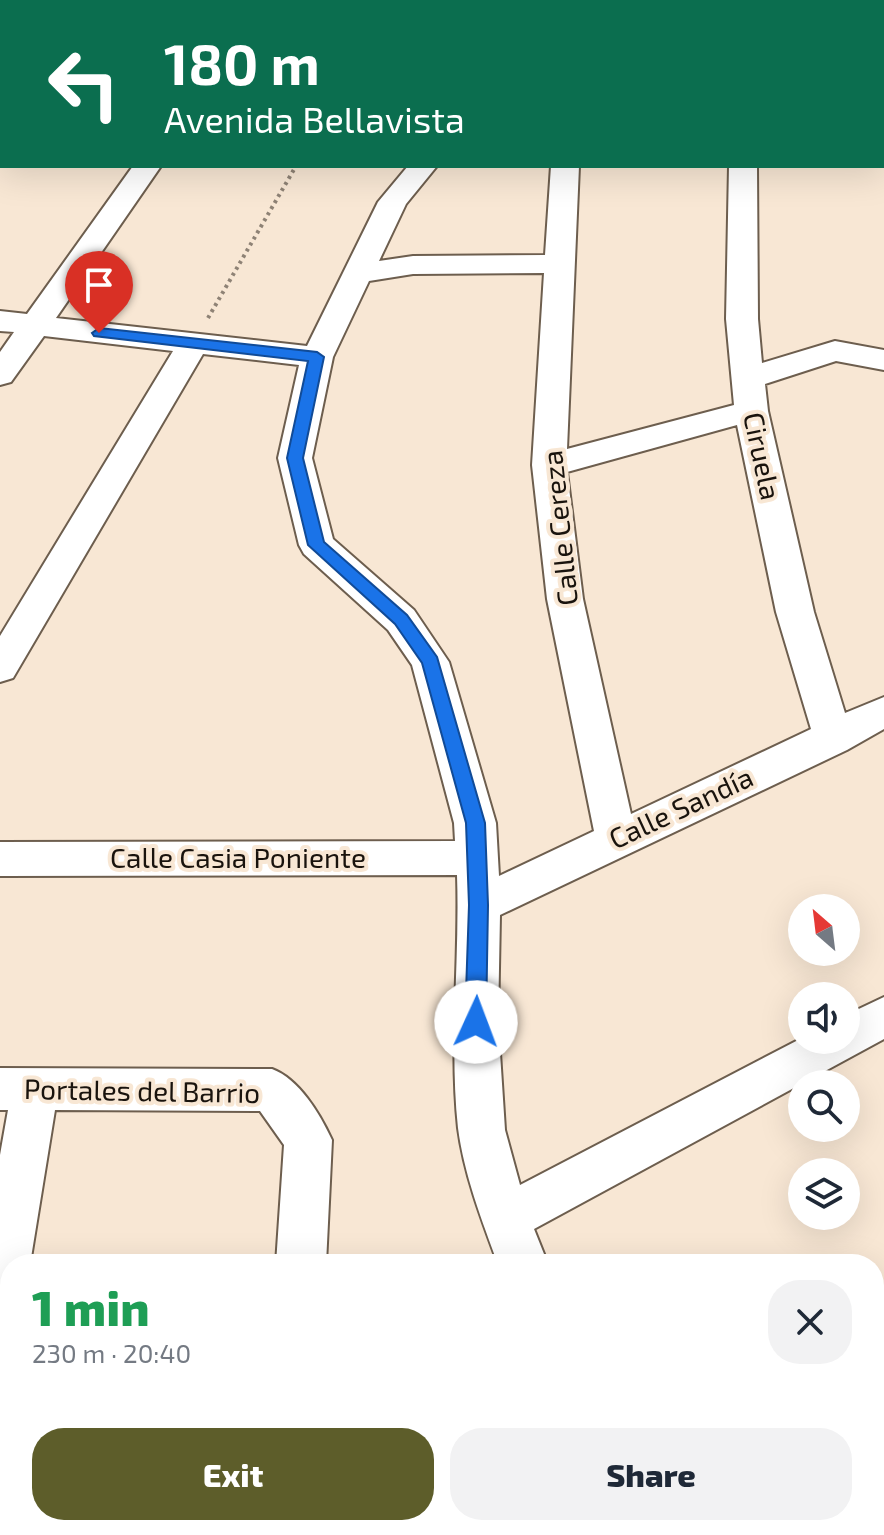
<!DOCTYPE html>
<meta charset="utf-8">
<style>
body{margin:0;font-family:"Exo 2",sans-serif;background:#f2f2f3;color:#1f2937;height:100vh;display:flex;flex-direction:column;font-size:30px;white-space:nowrap}
*{box-sizing:border-box;margin:0}
p{font-size:26px;color:#747a83}
.icon{flex:none;width:44px;height:44px;fill:none;stroke:currentColor;stroke-width:2;stroke-linecap:round;stroke-linejoin:round}
.map{position:relative;flex:1;overflow:hidden}
.sheet{position:absolute;left:0px;top:1254px;width:884px;height:282px;display:flex;flex-direction:column;background:#fff;border-radius:32px 32px 0 0;box-shadow:0 8px 32px #0002}
.sheet>*{flex:none}
.top-card{position:absolute;left:0px;top:0px;width:884px;height:168px;box-shadow:0 8px 32px #0002;background:#0b6e4f;color:#fff;overflow:hidden}
.needle{width:52px;rotate:332deg}
.buttons{position:absolute;left:788px;top:894px;display:grid;gap:16px}
.buttons a{display:grid;place-items:center;width:72px;height:72px;border-radius:50%;background:#fff;box-shadow:0 8px 32px #0002;font-size:40px}
.pin{position:absolute;display:grid;place-items:center;width:68px;height:68px;color:#fff;margin:-82px -34px;border-radius:50% 50% 50% 0;rotate:-45deg;box-shadow:0 0 8px #0007}
.pin .icon{rotate:45deg}
.me{position:absolute;width:88px;margin:-44px;rotate:2deg;stroke-linejoin:round;filter:drop-shadow(0 0 6px #0008)}
.turn{display:flex;align-items:center;gap:28px;height:168px;padding:0 32px;font-size:36px}
.turn .icon{width:104px;height:104px;stroke-width:2.5}
.turn b{display:block;font-size:56px;line-height:68px}
.round{display:grid;place-items:center;flex:none;width:84px;height:84px;border-radius:32px;background:#f2f2f3}
.headline{display:flex;align-items:center;justify-content:space-between;height:136px;padding:0 32px}
h1{font-size:48px;font-weight:800;line-height:60px;color:#1e9e55}
.action{display:flex;gap:16px;margin-top:auto;padding:16px 32px}
.action a{flex:1;height:92px;border-radius:32px;background:#5d5d2a;color:#fff;font-size:32px;font-weight:800;line-height:92px;text-align:center}
.action a+a{background:#f2f2f3;color:#1f2937}
.map>svg:first-child{display:block}
.lines{fill:none;stroke-linecap:round;stroke-linejoin:round}
.street-casing{stroke:#6d5e4e;stroke-width:4}
.secondary-casing{stroke:#6d5e4e;stroke-width:4}
.path{stroke:#8e8275;stroke-width:4;stroke-dasharray:3 4;stroke-linecap:butt}
.street{fill:#fff;fill-rule:evenodd}
.secondary{fill:#fff;fill-rule:evenodd}
.route{fill:#1a73e8;stroke:#114b97;stroke-width:2}
.labels{text-anchor:middle;stroke-width:8;stroke-linejoin:round;paint-order:stroke}
.street-label{font-size:28px;fill:#19130d;stroke:#f8e7d4}
</style>
<div class="map">
<svg width="884" height="1535" viewBox="0 0 884 1535">
<rect width="100%" height="100%" fill="#f8e7d4"/>
<g class="lines">
<!-- street casing -->
<g class="street-casing">
<path id="street" d="M113 0H139L111 2Z
M249 0H275L248 2Z
M477 0H503L504 2H478Z
M562 0H588L561 2Z
M731 0H757V2H731Z
M882 68H884V84H882Z
M133 166H161L56 318 307 346 378 202 408 166H437L406 204 379 261 413 256 545 255 551 166H579L567 449 734 405 726 319 729 166H757L758 319 762 363 835 341 884 350V370L836 361 765 384 768 411 814 612 845 713 884 697V729L847 750 500 915 498 1022 505 1130 520 1185 802 1038 846 1040V1015L884 997V1039L534 1229 548 1264H498C482 1221 464 1174 458 1128 449 1044 460 959 457 875L0 876V842L455 841 454 823 412 665 388 630 304 554 299 545 278 458 299 365 203 354 13 678 0 682V636L173 351 44 336 11 382 0 385V352L14 332 0 331V311L27 314ZM544 273 532 465 547 599 594 831 499 876 496 823 449 662 414 610 333 539 312 458 333 357 369 281 413 274ZM737 425 776 612 811 729 631 814 583 599 567 472Z
M0 1068 272 1069C299 1079 320 1114 332 1140L326 1264H276L284 1145 260 1111 55 1110 30 1264H10V1313L0 1317V1155L8 1110H0Z
M254 1526H308L306 1535H252Z
M608 1526H663L666 1535H611Z"/>
</g>
<!-- secondary casing -->
<g class="secondary-casing">
<path id="secondary" d="M10 1479V1526H33L31 1530 19 1535H0V1480Z
M485 1526H545L549 1535H489Z"/>
</g>
<!-- path -->
<path class="path" d="M208 318 296 166"/>
<!-- street -->
<use href="#street" class="street"/>
<!-- secondary -->
<use href="#secondary" class="secondary"/>
</g>
<!-- route -->
<path class="route" d="M99 328 317 352 324 357 303 458 324 542 407 615 437 657 485 823 488 905 486 1022 483 1029 476 1031 468 1029 465 1022 469 905 466 823 422 663 395 624 308 545 287 458 308 361 94 336 92 333Z"/>
<g class="labels">
<!-- street labels -->
<g class="street-label">
<text transform="translate(762 456) rotate(78)" y="10">Ciruela</text>
<text transform="translate(560 528) rotate(-96)" y="10">Calle Cereza</text>
<text transform="translate(681 808) rotate(-25)" y="10">Calle Sandía</text>
<text x="238" y="868">Calle Casia Poniente</text>
<text transform="translate(142 1091) rotate(1)" y="10">Portales del Barrio</text>
</g>
</g>
</svg>
<div class="buttons">
<a><svg class="needle" viewBox="-14 -14 28 28"><path d="M0-13l5 13h-10z" fill="#e53935"/><path d="M0 13l5-13h-10z" fill="#747a83"/></svg></a>
<a><svg class="icon" aria-label="sound" viewBox="0 0 24 24"><path d="M4 9h4l5-4v14l-5-4H4zM17 9q2 3 0 6"/></svg></a>
<a><svg class="icon" aria-label="search" viewBox="0 0 24 24"><circle cx="10" cy="10" r="6"/><path d="M15 15l6 6"/></svg></a>
<a><svg class="icon" aria-label="layers" viewBox="0 0 24 24"><path d="M12 4l9 5-9 5-9-5zM3 14l9 5 9-5"/></svg></a>
</div>
<div class="pin" style="left:99px;top:333px;background:#d93025"><svg class="icon" aria-label="arrive" viewBox="0 0 24 24"><path d="M6 21V4h12l-3 4 3 4H6"/></svg></div>
<svg class="me" style="left:476px;top:1022px" viewBox="-20 -20 40 40"><circle r="19" fill="#fff"/><path d="M0-13L10 11 0 6-10 11z" fill="#1a73e8"/></svg>
<div class="top-card">
<div class="turn"><svg class="icon" aria-label="left" viewBox="0 0 24 24"><path d="M17 20v-9H6M10 6l-5 5 5 5"/></svg><div><b>180 m</b>Avenida Bellavista</div></div>
</div>
<section class="sheet">
<div class="headline"><div><h1>1 min</h1><p>230 m · 20:40</p></div><a class="round"><svg class="icon" aria-label="close" viewBox="0 0 24 24"><path d="M6 6l12 12M18 6L6 18"/></svg></a></div>
<div class="action"><a>Exit</a><a>Share</a></div>
</section>
</div>
